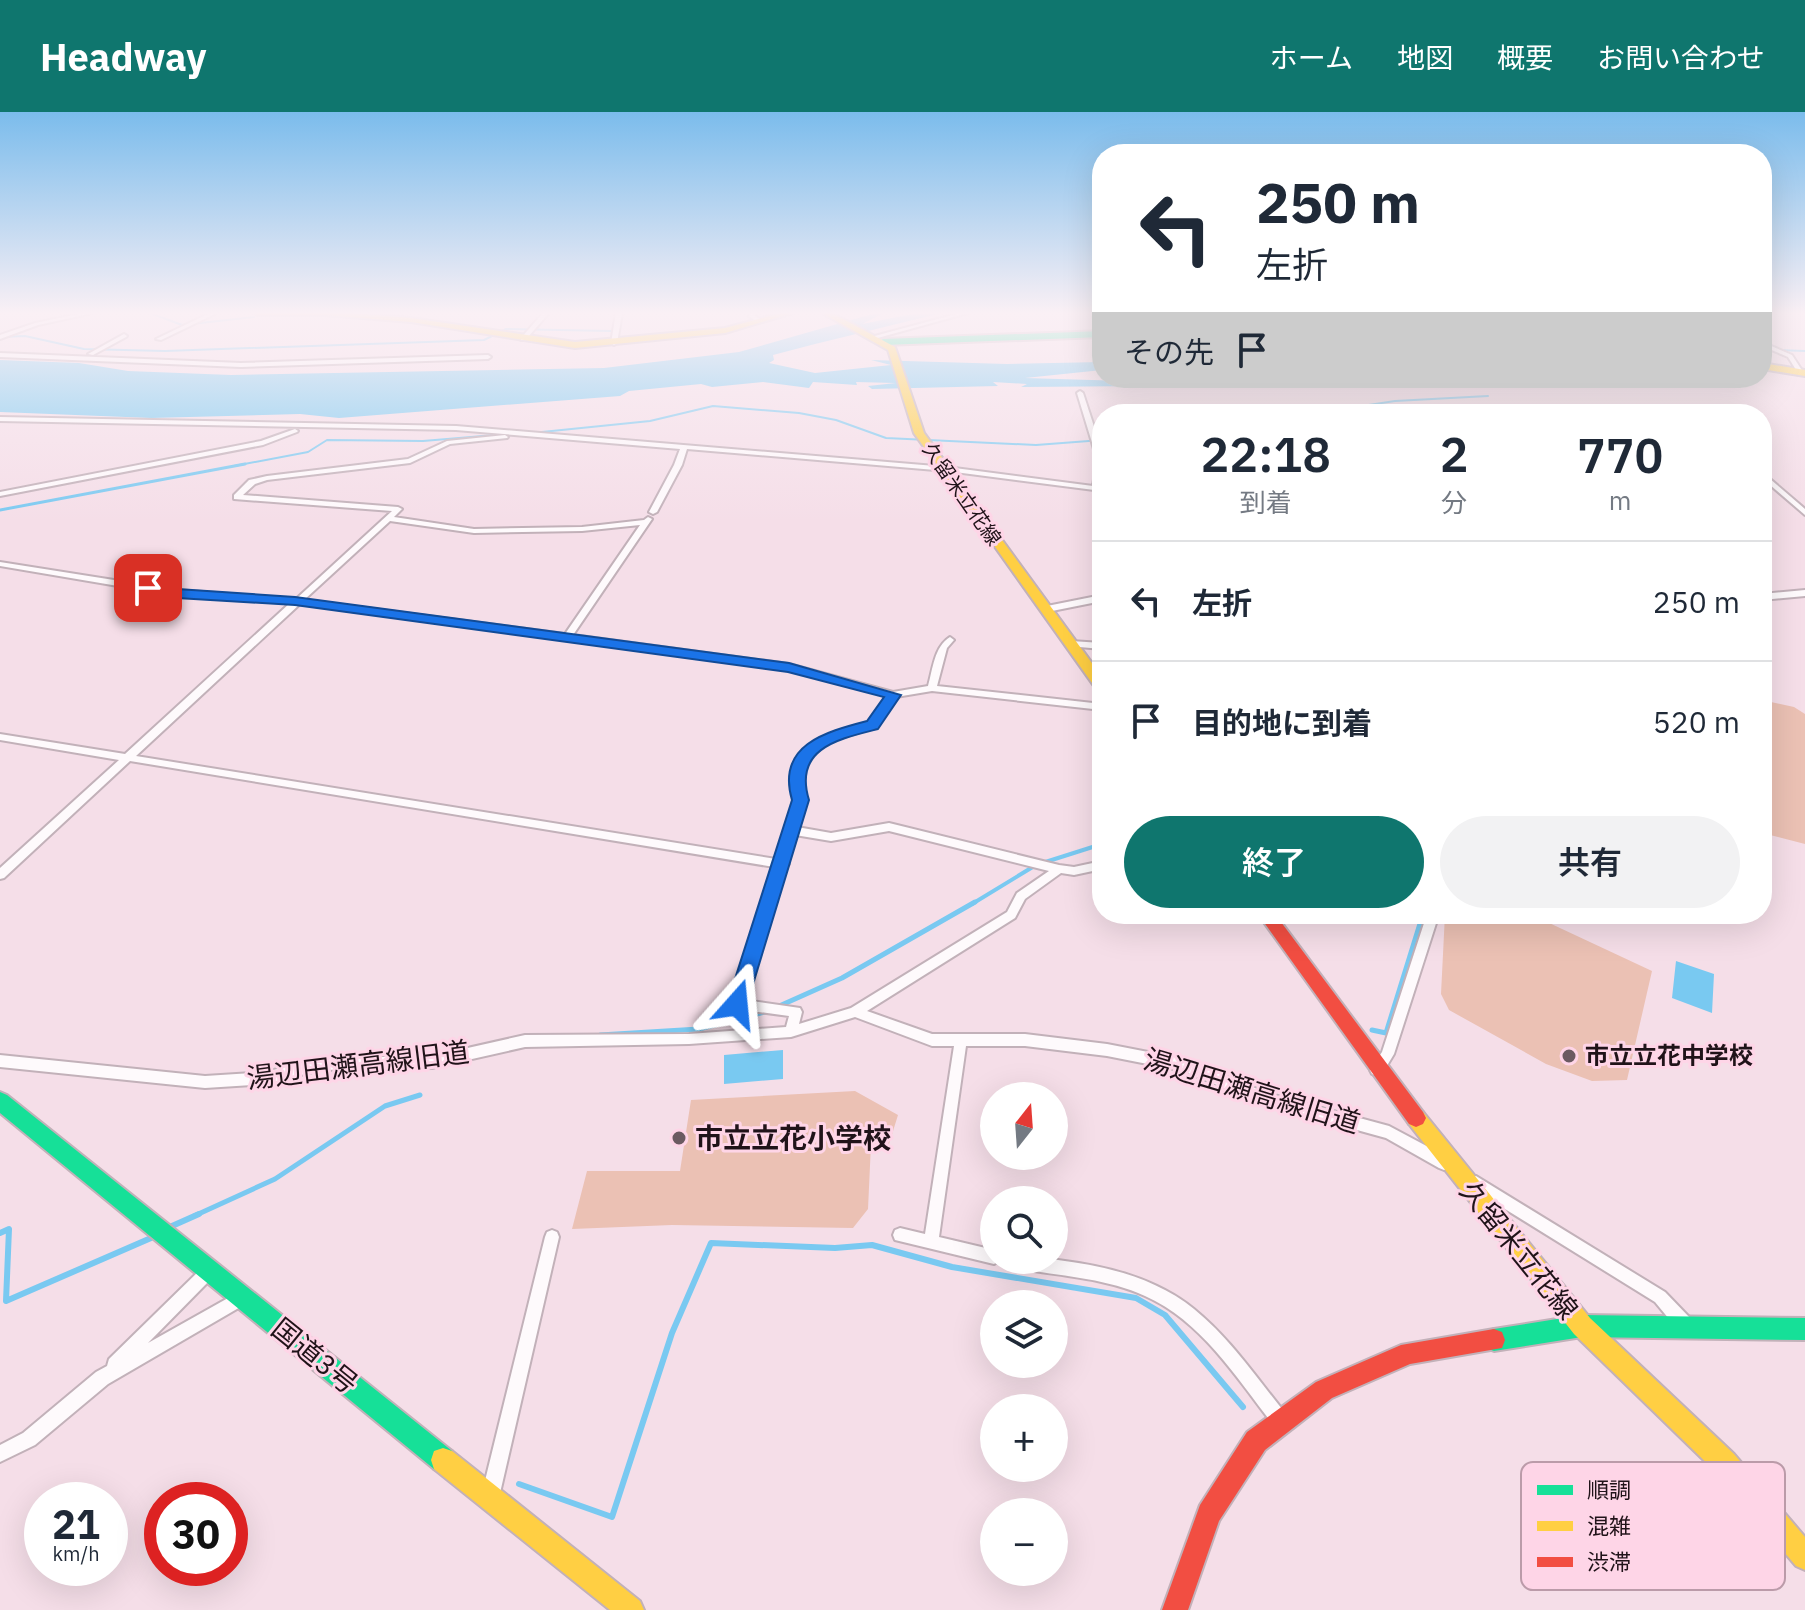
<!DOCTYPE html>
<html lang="ja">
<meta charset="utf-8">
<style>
body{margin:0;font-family:"IBM Plex Sans","Noto Sans JP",sans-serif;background:#f2f2f3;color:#1f2937;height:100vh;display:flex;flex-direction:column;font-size:30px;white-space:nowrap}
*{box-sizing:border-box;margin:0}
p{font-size:26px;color:#747a83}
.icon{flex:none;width:44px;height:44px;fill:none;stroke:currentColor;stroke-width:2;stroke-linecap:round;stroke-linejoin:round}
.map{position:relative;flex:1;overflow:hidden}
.drawer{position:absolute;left:1092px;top:292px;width:680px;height:520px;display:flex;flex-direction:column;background:#fff;border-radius:32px;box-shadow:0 8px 32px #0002}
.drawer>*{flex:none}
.top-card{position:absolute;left:1092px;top:32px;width:680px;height:244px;border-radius:32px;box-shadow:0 8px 32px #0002;background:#fff;color:#1f2937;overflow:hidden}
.needle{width:52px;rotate:17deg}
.fabs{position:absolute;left:980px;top:970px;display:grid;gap:16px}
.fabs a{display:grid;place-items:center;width:88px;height:88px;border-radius:50%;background:#fff;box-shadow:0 8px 32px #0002;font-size:40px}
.speed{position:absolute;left:24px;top:1370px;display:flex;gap:16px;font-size:40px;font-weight:700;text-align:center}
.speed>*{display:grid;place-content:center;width:104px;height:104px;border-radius:50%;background:#fff;box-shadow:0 8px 32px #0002;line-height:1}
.speed small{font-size:20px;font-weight:400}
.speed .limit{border:12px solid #d22;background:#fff;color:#111}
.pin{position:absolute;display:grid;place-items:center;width:68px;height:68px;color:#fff;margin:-34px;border-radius:16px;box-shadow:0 4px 12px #0006}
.me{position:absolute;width:88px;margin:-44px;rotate:18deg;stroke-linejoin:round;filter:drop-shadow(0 0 6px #0008)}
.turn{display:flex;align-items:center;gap:28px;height:168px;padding:0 32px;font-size:36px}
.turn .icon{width:104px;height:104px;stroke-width:2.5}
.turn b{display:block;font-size:56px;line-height:68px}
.then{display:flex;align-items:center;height:76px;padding:0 32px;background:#0003;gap:16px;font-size:30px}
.eta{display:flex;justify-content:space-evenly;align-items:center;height:136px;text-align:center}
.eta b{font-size:48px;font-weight:600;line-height:56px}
.action{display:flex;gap:16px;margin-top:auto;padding:16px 32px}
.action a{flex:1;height:92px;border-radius:48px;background:#0f766e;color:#fff;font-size:32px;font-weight:600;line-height:92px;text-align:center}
.action a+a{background:#f2f2f3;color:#1f2937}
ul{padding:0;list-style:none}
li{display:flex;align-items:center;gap:24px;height:120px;padding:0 32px;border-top:2px solid #e0e1e3}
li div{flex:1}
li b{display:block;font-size:30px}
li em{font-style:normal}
header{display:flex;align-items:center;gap:48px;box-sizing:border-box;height:112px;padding:0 40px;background:#0f766e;color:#fff}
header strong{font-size:38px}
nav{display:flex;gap:44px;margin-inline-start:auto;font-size:28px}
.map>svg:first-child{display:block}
.green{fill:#ebc1b4}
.water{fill:#79c9f1}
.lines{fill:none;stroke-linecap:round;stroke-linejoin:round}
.stream-far4{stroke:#79c9f1;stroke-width:2}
.stream-far3{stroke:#79c9f1;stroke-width:3}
.stream-far2{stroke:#79c9f1;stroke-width:4}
.stream-far1{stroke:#79c9f1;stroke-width:5}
.stream{stroke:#79c9f1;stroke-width:6}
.street-casing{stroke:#c2b1b9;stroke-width:4}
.fast-casing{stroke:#c2b1b9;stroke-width:4}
.slow-casing{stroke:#c2b1b9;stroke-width:4}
.jam-casing{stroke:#c2b1b9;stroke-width:4}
.street{fill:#fefafc;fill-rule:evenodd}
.fast{fill:#16e098;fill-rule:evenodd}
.slow{fill:#ffcf43;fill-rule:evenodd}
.jam{fill:#f24e42;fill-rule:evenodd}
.route{fill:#1a73e8;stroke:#114b97;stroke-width:2}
.poi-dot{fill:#6b5a61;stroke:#fed5e7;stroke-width:3}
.labels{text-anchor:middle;stroke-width:6;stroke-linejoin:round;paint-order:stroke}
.far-street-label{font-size:20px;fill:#201319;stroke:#fed5e7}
.poi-label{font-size:24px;font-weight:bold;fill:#201319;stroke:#fed5e7;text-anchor:start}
.near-street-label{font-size:28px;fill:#201319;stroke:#fed5e7}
.near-poi-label{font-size:28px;font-weight:bold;fill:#201319;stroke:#fed5e7;text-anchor:start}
.key{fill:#fed5e7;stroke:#bb9ba9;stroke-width:2}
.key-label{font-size:22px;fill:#201319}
</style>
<header>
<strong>Headway</strong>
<nav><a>ホーム</a><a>地図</a><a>概要</a><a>お問い合わせ</a></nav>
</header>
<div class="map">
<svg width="1805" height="1498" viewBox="0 0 1805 1498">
<rect width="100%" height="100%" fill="#f5dee8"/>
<!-- green -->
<path class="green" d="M1762 588 1794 595 1805 602V732L1762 721Z
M1445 802H1530L1652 859 1627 968 1592 969 1546 952 1449 898 1441 882Z
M855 979 898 1003 889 1032H871L868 1097 853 1116 672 1113 572 1117 587 1059H680L691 988Z"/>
<!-- water -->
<path class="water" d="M876 201H884L862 212 918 201H942C885 215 829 228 773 243L774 248 769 251 815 261 891 253 871 248 1007 252 1102 250V258L1025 266 1158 270 1242 268 1275 273 1021 275 1027 272 993 270 998 274 872 277 868 274 896 271 856 270 857 273 813 270 809 276 763 270 712 275 701 272 629 279 620 284 339 306 300 302 151 306 0 300V248L79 251 128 259 231 263 604 256 739 240Z
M1676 849 1714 862 1712 901 1672 886Z
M783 938V967L724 972V943Z"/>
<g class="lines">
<!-- stream-far4 -->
<path class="stream-far4" d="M150 201 182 213 254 205
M0 225 25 224 84 237 165 239 484 228 506 217 612 219
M1777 238 1805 239
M1762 241 1771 238
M1309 302 1395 289 1488 284
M532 321 650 309 713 294 799 301 836 308 886 326 1036 333 1102 328
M234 354 308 340 327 328 423 329 507 322"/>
<!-- stream-far3 -->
<path class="stream-far3" d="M0 398 245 352"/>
<!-- stream-far2 -->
<path class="stream-far2" d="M972 792 1036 753 1102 732"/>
<!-- stream-far1 -->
<path class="stream-far1" d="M777 895 842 866 975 790
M1372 918 1386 921 1423 802
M600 923 699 917 765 900
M194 1104 275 1067 385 994 420 983"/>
<!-- stream -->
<path class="stream" d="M172 1114 199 1102
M0 1121 9 1117 6 1189 151 1126
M519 1372 612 1405 672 1221 711 1131 835 1136 872 1133 952 1155 1136 1186 1165 1203 1243 1295"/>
<!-- street casing -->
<g class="street-casing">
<path id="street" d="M83 201H93L38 213 0 227V223L35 211Z
M210 201H217L161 228 156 227Z
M543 201H549L528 225 525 228H521V226Z
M616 201H622L617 231 614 233 611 231Z
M750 201H756L754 203 761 208V210H757L749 204Z
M960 201H968L874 227 871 225Z
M1096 203 1102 211V218L1100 217 1093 205Z
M124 222 127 224 126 225 93 243 88 242Z
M1762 230 1792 243 1803 260 1802 261H1798L1788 245 1762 234Z
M0 241 241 251 488 243 491 245 488 247 241 255 0 245Z
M1080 279 1083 281 1102 339 1100 375H1102V379L947 359 687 337 682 353 657 400 653 402 649 400 674 353 680 337 456 318 0 309V305L456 314 947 355 1093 374 1097 347 1077 281Z
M1713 295 1715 296 1719 302H1713L1710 297Z
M295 317 298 319 297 320 263 333 0 384V380L261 329Z
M505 323 508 325 507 326 450 332 410 351 267 368 255 372 243 383 398 395 402 397 394 405 474 417 582 415 644 408 648 405 652 407 573 523 789 552 893 580 928 574C933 557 934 535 950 525L954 528 947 536 937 574 1102 592V598L932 579 896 585 876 615 831 629 818 636 809 645 804 655 802 670 805 688 797 715 831 721 889 711 1059 753 1074 755 1102 749V757L1074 763 1061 761 1025 787 1015 806 867 899 932 922H1025L1107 932 1184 947 1267 981 1389 1014 1449 1046 1451 1051 1449 1056 1444 1058 1439 1056 1386 1026 1266 993 1183 959 1107 944 1025 934H966L939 1125 994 1138V1148H1000L994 1152 895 1128 893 1123 895 1118 900 1116 925 1122 954 934H932L855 905 791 925 689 932 525 935 432 956 320 958 266 972 205 976 0 955V943L205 964 266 960 320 946 432 944 525 923 689 922 786 915 789 904 737 897 733 896 731 892 774 755 130 649 4 766 0 767V756L119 648 0 628V622L125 642 290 491 177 484 0 454V450L177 478 296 487 392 399 234 387V383L249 368 267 364 408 347 447 329ZM390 409 474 421 582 419 640 413 565 522 304 488ZM300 492 789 558 887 584 870 611 824 625 811 632 801 641 794 655 792 670 795 688 776 747 136 644ZM889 719 1049 759 1017 781 1007 800 851 896 799 912 802 900 800 896 744 888 785 756 789 752 787 749 795 723 831 729Z
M1762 360 1805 397V403L1762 366Z
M1805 478V484L1762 488V482Z
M1102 483V489L1047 500 1043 497 1047 494Z
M1071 529 1102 531V537L1068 534V530Z
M1427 802H1439L1394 942 1382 962 1377 964 1372 962 1370 958 1382 940Z
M1476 1064 1665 1180 1691 1207 1693 1213 1691 1219 1685 1221 1679 1219 1655 1190 1471 1076 1469 1071 1471 1066Z
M552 1118 557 1120 559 1125 500 1381 497 1387 491 1390 485 1387 482 1381 545 1125 547 1120Z
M1004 1148C1021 1148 1041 1146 1058 1148 1106 1154 1156 1166 1194 1197 1231 1227 1257 1267 1287 1303L1289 1309 1287 1315 1281 1317 1275 1315C1238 1268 1202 1209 1145 1184 1104 1165 1055 1164 1011 1155L1006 1153Z
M207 1153 212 1156 215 1161 212 1166 148 1231 237 1181 242 1184 245 1189 242 1194 108 1272 35 1333 0 1350V1333L23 1321 96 1260 107 1254 109 1247 202 1156Z"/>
</g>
<!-- fast casing -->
<g class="fast-casing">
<path id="fast" d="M1102 219V225L883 233 879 230 883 227Z
M0 980 7 983 452 1339 455 1348 452 1357 443 1360 434 1357 0 1001Z
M1582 1203 1805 1206V1228L1582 1225 1494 1239 1486 1236 1483 1228 1486 1220 1494 1217Z"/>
</g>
<!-- slow casing -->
<g class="slow-casing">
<path id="slow" d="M254 201H352L411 206 575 230 725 216 781 201H793L725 221 575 236 411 210 326 203H258Z
M822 201H832L895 235 924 321 1102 565V579L1097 578 914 321 888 238Z
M1762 251 1805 258V264L1762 257Z
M1416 997 1423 1000 1590 1206 1734 1342 1805 1425V1458L1796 1454 1716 1360 1574 1222 1409 1012 1406 1006 1409 1000Z
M443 1336 452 1339 640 1489 644 1498H610L434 1357 431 1348 434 1339Z"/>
</g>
<!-- jam casing -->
<g class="jam-casing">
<path id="jam" d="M1258 802H1275L1423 1000 1426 1006 1423 1012 1416 1015 1409 1012Z
M1494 1217 1502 1220 1505 1228 1502 1236 1410 1252 1332 1286 1265 1338 1219 1409 1188 1498H1162L1200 1393 1247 1320 1316 1270 1401 1233Z"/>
</g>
<!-- street -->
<use href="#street" class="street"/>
<!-- fast -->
<use href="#fast" class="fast"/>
<!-- slow -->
<use href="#slow" class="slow"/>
<!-- jam -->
<use href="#jam" class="jam"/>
</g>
<!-- sky -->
<linearGradient id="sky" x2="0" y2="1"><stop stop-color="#7bbcec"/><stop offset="0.49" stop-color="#faf0f5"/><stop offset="1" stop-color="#faf0f5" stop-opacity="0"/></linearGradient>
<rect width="1805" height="410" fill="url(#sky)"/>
<!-- route -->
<path class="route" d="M148 472 177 477 295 485 789 551 901 583 878 617C839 627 793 636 809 688L747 892 737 901 727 892 792 688C776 633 825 620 867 609L884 585 788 560 295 493 177 486 143 479V473Z"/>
<!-- markers -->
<g class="poi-dot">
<circle cx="1569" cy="944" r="8"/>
<circle cx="679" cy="1026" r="8"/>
</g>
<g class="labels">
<!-- far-street labels -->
<g class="far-street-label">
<text transform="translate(962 382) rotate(55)" y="7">久留米立花線</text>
</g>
<!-- poi labels -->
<g class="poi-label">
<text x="1585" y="952">市立立花中学校</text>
</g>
<!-- near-street labels -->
<g class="near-street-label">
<text transform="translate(358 953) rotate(-7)" y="10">湯辺田瀬高線旧道</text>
<text transform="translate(1252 979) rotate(17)" y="10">湯辺田瀬高線旧道</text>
<text transform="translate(1519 1138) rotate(51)" y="10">久留米立花線</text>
<text transform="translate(315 1244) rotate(39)" y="10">国道3号</text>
</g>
<!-- near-poi labels -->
<g class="near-poi-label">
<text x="695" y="1036">市立立花小学校</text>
</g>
</g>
<!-- legend -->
<rect x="1521" y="1350" width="264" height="128" rx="12" class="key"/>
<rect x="1537" y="1373" width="36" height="10" fill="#16e098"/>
<rect x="1537" y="1409" width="36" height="10" fill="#ffcf43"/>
<rect x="1537" y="1445" width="36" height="10" fill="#f24e42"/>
<g class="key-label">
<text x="1587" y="1386">順調</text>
<text x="1587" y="1422">混雑</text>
<text x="1587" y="1458">渋滞</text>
</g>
</svg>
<div class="fabs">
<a><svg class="needle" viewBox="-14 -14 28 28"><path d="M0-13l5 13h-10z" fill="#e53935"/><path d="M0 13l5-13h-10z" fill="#747a83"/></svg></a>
<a><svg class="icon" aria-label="search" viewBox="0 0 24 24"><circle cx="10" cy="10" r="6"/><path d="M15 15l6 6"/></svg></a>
<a><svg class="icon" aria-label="layers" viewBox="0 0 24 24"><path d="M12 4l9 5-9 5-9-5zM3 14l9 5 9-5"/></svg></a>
<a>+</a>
<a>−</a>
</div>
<div class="speed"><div>21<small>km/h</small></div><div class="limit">30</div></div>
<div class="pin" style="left:148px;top:476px;background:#d93025"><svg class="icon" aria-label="arrive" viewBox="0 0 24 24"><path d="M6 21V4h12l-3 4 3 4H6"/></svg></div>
<svg class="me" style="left:737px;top:892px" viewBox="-20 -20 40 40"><path d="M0-17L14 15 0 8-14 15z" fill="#1a73e8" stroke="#fff" stroke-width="4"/></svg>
<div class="top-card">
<div class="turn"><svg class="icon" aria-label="left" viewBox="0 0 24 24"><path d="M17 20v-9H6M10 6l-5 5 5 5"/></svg><div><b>250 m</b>左折</div></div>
<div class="then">その先<svg class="icon" aria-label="arrive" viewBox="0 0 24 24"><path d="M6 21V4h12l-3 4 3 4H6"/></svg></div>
</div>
<section class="drawer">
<div class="eta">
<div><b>22:18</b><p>到着</p></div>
<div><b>2</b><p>分</p></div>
<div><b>770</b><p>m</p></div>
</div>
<ul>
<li><svg class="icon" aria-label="left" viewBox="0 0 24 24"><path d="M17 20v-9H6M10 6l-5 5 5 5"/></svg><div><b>左折</b></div><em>250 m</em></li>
<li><svg class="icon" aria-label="arrive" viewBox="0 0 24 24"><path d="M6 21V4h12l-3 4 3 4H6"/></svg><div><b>目的地に到着</b></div><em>520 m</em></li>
</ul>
<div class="action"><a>終了</a><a>共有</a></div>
</section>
</div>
